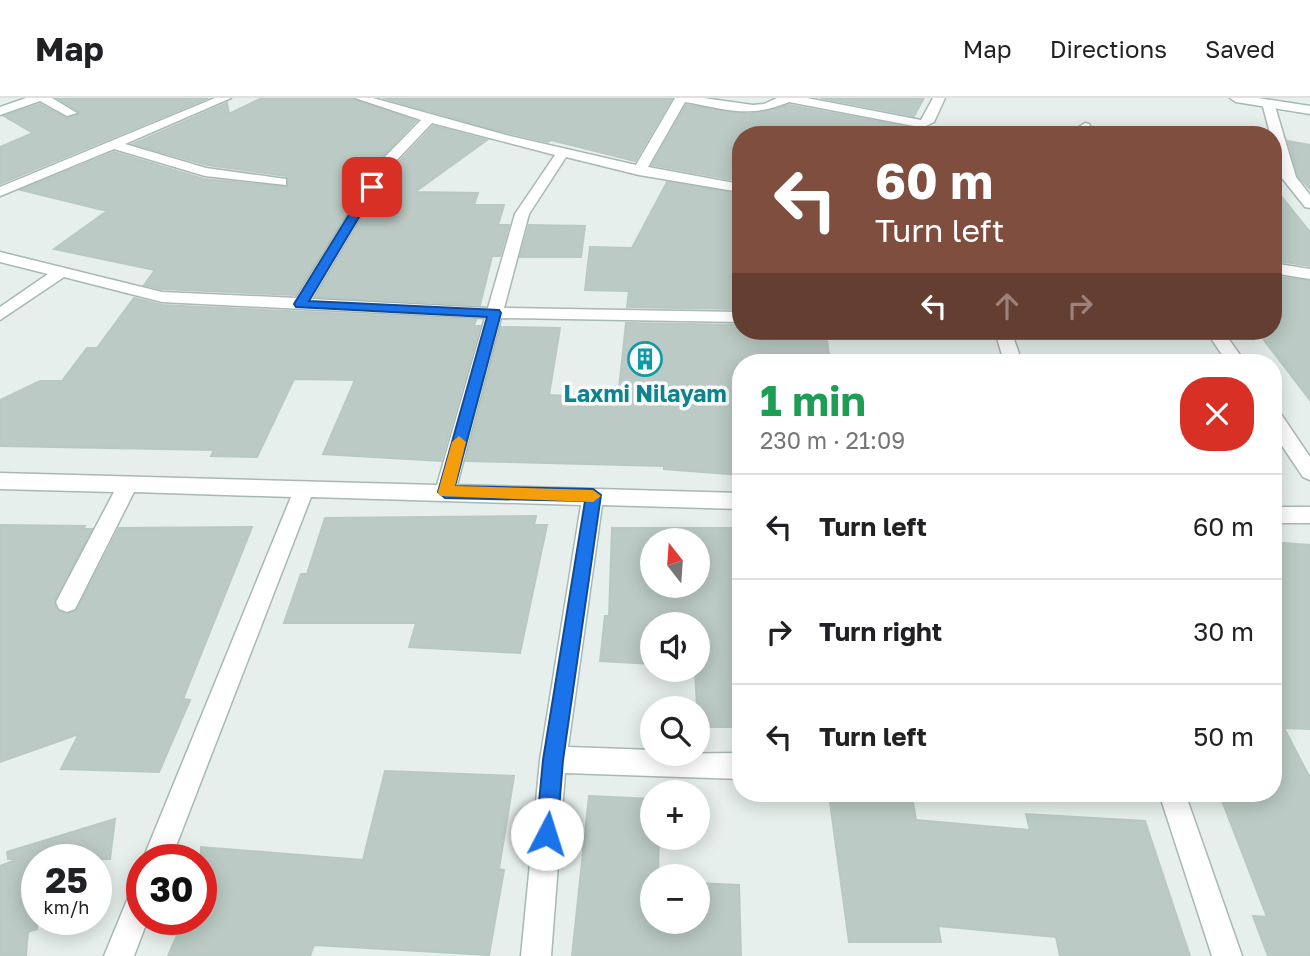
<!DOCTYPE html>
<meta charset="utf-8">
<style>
body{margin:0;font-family:"Golos Text",sans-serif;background:#f2f2f2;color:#202124;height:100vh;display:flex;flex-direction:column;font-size:26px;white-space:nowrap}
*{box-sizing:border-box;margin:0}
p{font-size:23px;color:#757577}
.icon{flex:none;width:38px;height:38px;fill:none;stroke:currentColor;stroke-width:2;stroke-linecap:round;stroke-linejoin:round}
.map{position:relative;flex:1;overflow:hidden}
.sheet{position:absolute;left:732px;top:256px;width:550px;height:448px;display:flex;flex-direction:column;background:#fff;border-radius:28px;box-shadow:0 4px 18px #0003}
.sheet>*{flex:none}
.top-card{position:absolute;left:732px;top:28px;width:550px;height:214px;border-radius:28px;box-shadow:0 4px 18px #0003;background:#7f4e3f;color:#fff;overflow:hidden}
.needle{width:46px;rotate:343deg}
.fabs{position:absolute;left:640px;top:430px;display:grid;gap:14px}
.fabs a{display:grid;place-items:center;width:70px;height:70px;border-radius:50%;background:#fff;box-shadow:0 4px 18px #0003;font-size:35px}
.speed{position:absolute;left:21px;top:746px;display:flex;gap:14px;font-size:35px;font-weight:700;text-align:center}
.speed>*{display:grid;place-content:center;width:91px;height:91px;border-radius:50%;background:#fff;box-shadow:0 4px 18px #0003;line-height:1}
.speed small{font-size:18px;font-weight:400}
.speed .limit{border:10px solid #d22;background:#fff;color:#111}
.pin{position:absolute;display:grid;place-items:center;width:60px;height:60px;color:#fff;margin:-30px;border-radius:14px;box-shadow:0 4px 10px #0006}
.me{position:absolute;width:77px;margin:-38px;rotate:5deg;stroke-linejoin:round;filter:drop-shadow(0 0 5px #0008)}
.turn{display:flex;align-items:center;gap:24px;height:147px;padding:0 28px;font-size:32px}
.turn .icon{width:91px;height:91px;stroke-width:2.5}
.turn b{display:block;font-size:49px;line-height:60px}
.lanes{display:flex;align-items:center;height:66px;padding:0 28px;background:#0003;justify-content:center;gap:35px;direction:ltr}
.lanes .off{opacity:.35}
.round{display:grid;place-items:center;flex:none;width:74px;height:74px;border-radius:28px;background:#f2f2f2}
.head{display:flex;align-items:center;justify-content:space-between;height:119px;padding:0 28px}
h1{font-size:42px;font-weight:700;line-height:52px;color:#1e9e55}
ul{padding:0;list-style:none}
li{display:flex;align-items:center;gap:21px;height:105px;padding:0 28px;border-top:2px solid #e0e0e0}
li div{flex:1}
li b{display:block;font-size:26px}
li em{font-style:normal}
header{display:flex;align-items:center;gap:42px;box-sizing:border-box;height:98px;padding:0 35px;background:#fff;border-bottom:2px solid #e0e0e0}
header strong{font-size:33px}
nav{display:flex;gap:38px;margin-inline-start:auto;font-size:24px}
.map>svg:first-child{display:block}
.building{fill:#bbcac4;stroke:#b8c9c2;stroke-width:2;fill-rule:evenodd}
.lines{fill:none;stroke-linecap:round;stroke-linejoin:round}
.street-casing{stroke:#a8b8b2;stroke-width:3}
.secondary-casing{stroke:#a4bbb3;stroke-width:3}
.street{fill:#fff;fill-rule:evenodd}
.secondary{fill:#fff;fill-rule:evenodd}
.route{fill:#1a73e8;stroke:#114b97;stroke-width:2}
.slow{fill:#f59e0b}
.labels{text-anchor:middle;stroke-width:7;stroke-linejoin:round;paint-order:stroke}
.culture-label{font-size:23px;font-weight:bold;fill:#0d838f;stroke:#f7fbf9}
</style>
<header>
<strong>Map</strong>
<nav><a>Map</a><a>Directions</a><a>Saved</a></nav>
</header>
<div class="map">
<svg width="1310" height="858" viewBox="0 0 1310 858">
<rect width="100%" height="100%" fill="#e6efeb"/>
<!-- building -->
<path class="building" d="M57 0H208L0 86V49L33 35 4 18 40 6 66 20 79 16 78 13Z
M262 0H352L416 23 379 62 295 197 162 191 144 187 155 172 54 151 107 113 21 92 114 54 204 81 288 89 286 78 207 67 133 46 227 5 229 16Z
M383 0H672L635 63 551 42 548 44 500 33Z
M821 0H924L914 18Z
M686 7 749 16 789 7 907 29 903 37 841 34 838 37H740V83L652 67Z
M433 28 487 42 415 94 478 95 474 107H504L498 127H509L500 158H492L480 207 316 199 393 70Z
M1288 43 1310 47V91L1298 78Z
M667 84 740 96V149L734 148 739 211 627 209 629 193 585 192 590 149 632 150Z
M1272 87 1310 134V168L1272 162Z
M529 127 585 128 581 159H520Z
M1272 178 1310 183V302L1257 233H1272Z
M134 200 162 207 476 222 474 228H480L441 363 323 356 355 282 294 281 257 359 211 358 214 352 0 348V302L40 283H62L87 250H97Z
M626 225 740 227V233L826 235 830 264H740V377L664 371V368L466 363 501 229 560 230 549 297 618 300Z
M536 418 534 427H547L520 555 409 549 416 525H284L301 476H307L325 420Z
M0 427 85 428 83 431H92L54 503 57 512 66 516 77 512 119 430 252 429 183 601 190 602 159 674 61 671 79 636 0 664Z
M612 430H740V629H698L695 572H698V527H653V566L600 563 605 518H609ZM653 443H698V488H653Z
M1272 444 1310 447V631L1284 630 1310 680V858H1268L1253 818 1267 819 1219 695H1272Z
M385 673 514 678 499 771 504 772 489 857 314 847 310 858H168L184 821H201V749L363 762Z
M589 698 653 701V740H659L658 779H653V824H698V785L739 787 741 858H572Z
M830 704H913L916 722 1030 732 1026 716 1145 723 1190 858H1060L1056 839 938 828 941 844H849Z
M115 721 110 761H37V831L28 834 26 858H0V768L18 761H8L7 754Z"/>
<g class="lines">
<!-- street casing -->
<g class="street-casing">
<path id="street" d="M26 0H52L77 15 67 18 40 3 0 17V9Z
M215 0H231L125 46 206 70 286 81V87L205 78 114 51 0 98V89Z
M355 0H373L506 37 636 67 675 0H703L753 7 764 6 777 0H807L921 22 933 0H945L934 24 926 28 922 37H910L914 28 789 4C748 21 726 11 685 4L648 69 740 86V94L639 77 566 59 529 116 504 210 740 214V224L501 220 457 387 740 395V411L602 407 568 649 653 652V656L740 655V681L565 675 551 858H521L540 662 581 407 311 399 171 761H143L291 399 134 394 75 511 67 514 59 511 56 504 114 394 0 391V375L437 387 485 220 162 204 64 179 0 222V209L48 176 0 164V154L162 194 296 200 381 63 421 22ZM432 25 555 57 515 116 488 210 312 201 391 68Z
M1264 2 1274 5 1296 79 1310 97V110L1305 109 1282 80 1262 5Z
M1085 25 1089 26 1096 37H1084L1079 29Z
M1272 165 1310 171V181L1272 175Z
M995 233H1011L1022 264H1004Z
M1206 233H1223L1245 264H1227Z
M1272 311 1279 313 1310 359V382L1303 379 1272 333Z
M1272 409H1310V425H1272Z
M1159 695H1185L1242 858H1212Z
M142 786V821H148L134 858H104L132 790Z"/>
</g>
<!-- secondary casing -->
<g class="secondary-casing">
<path id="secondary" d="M1230 0H1258L1310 8V16L1236 4Z"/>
</g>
<!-- street -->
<use href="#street" class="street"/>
<!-- secondary -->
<use href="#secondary" class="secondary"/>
</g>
<!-- route -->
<path class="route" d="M372 86 377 89 309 203 499 212 501 215 455 388 593 391 601 397 563 662 557 736 554 743 547 746 539 743 536 736 543 662 585 403 445 400 438 394 487 219 296 209 294 206 366 89Z"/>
<!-- slow -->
<path class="slow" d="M459 338 466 344 455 388 593 392 601 398 593 404 440 398 438 394 452 344Z"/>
<!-- icons -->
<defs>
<g id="building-ring" transform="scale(1.75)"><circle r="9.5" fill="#f7fbf9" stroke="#0f9aa8" stroke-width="1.5"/><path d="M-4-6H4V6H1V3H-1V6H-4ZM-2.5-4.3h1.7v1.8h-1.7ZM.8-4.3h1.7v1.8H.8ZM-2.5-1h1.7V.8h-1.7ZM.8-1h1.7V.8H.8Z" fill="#0f9aa8"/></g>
</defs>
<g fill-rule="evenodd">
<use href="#building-ring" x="645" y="261"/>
</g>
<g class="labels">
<!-- culture labels -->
<g class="culture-label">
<text x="645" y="304">Laxmi Nilayam</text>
</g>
</g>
</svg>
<div class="fabs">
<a><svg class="needle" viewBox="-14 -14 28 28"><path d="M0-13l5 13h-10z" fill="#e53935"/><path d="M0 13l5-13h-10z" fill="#757577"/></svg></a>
<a><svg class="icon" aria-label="sound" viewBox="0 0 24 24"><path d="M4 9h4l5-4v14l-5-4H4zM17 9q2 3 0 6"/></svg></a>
<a><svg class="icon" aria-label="search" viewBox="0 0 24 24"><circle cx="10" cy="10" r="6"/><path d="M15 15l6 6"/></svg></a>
<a>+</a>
<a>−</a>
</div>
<div class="speed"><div>25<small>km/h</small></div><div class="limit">30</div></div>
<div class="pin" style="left:372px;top:89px;background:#d93025"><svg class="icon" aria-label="arrive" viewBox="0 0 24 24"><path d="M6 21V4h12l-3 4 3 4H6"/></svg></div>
<svg class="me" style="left:547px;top:736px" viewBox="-20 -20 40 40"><circle r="19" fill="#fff"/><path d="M0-13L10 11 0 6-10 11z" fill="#1a73e8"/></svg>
<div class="top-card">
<div class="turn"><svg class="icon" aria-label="left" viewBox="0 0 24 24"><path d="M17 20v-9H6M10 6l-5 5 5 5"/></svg><div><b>60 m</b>Turn left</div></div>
<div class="lanes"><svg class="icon" aria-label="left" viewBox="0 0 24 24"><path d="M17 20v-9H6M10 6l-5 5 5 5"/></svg><svg class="icon off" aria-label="ahead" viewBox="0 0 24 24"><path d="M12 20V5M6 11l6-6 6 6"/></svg><svg class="icon off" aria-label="right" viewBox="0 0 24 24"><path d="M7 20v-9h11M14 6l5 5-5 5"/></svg></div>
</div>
<section class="sheet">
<div class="head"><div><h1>1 min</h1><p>230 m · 21:09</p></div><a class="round" style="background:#d93025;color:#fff"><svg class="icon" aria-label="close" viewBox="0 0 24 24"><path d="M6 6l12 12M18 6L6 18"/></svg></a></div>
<ul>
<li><svg class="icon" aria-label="left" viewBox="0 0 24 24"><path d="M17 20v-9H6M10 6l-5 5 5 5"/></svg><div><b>Turn left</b></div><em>60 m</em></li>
<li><svg class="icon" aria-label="right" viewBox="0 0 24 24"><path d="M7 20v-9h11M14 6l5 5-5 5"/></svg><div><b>Turn right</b></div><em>30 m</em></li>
<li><svg class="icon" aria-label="left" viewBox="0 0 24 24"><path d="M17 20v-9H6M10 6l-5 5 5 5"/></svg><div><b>Turn left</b></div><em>50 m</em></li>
</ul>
</section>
</div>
